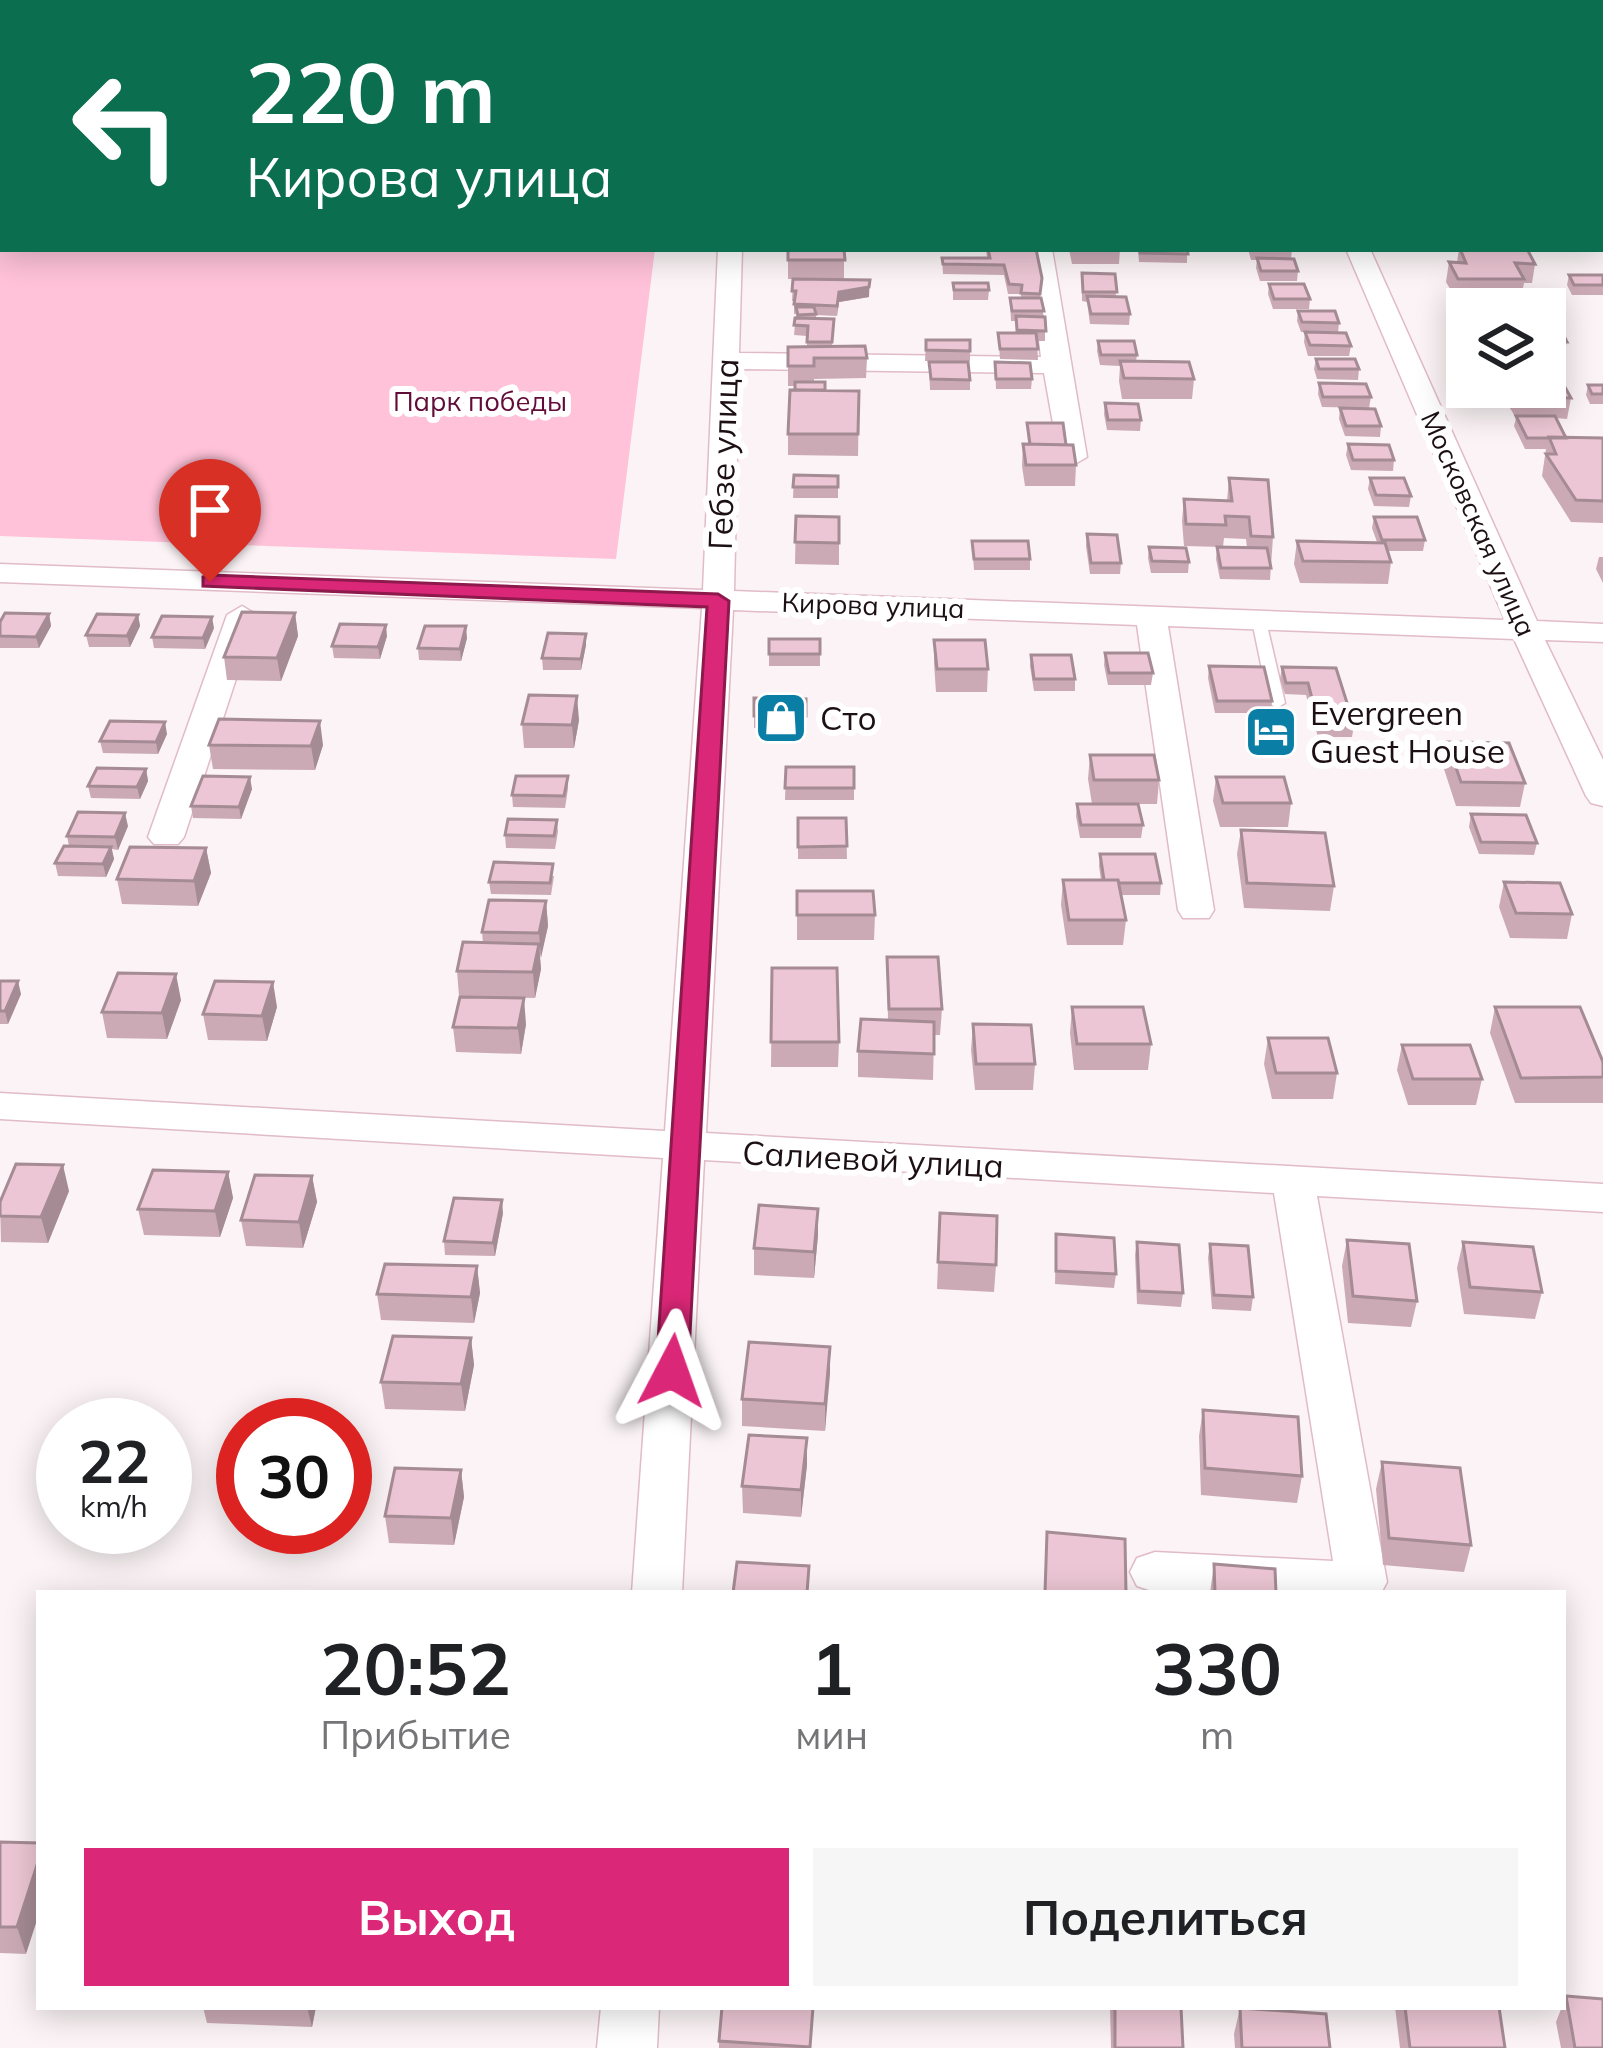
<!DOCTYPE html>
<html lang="ru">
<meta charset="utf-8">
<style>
body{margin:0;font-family:Mulish,sans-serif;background:#f6f6f6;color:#202124;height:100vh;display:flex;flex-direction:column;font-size:45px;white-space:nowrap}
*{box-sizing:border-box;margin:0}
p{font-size:39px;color:#757577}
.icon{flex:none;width:66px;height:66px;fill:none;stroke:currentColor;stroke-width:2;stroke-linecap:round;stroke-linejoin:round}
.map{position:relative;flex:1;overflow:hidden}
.sheet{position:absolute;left:36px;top:1590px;width:1530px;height:420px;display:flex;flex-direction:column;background:#fff;border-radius:0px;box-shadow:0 6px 30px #0003}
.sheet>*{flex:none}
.hud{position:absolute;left:0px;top:0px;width:1605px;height:252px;box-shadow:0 6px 30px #0003;background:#0b6e4f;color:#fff;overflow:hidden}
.fabs{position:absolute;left:1446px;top:288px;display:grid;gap:24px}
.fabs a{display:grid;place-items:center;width:120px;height:120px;border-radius:0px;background:#fff;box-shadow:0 6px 30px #0003;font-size:60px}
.speed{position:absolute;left:36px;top:1398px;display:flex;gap:24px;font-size:60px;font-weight:700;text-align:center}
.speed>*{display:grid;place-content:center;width:156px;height:156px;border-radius:50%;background:#fff;box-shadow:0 6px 30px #0003;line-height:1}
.speed small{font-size:30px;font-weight:400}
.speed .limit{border:18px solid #d22;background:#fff;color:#111}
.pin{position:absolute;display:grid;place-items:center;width:102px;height:102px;color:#fff;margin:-123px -51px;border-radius:50% 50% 50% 0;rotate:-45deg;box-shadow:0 0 12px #0007}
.pin .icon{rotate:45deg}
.me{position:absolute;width:132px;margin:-66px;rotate:4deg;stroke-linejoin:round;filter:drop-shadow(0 0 9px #0008)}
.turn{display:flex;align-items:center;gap:42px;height:252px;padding:0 48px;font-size:54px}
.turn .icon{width:156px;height:156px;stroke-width:2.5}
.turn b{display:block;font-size:84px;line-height:102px}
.eta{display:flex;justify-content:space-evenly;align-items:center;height:204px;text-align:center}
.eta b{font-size:72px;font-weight:700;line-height:84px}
.button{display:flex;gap:24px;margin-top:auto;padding:24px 48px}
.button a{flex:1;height:138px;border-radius:0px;background:#db2777;color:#fff;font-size:48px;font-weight:700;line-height:138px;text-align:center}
.button a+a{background:#f6f6f6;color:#202124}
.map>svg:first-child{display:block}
.green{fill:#ffc2d8}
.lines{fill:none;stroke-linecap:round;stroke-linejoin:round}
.service-casing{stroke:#e1bbc8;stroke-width:3}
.minor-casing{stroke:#e1bbc8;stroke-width:3}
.secondary-casing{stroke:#e1bbc8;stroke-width:3}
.service{fill:#fff;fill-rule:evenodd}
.minor{fill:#fff;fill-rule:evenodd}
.secondary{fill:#fff;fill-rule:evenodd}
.wall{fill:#cbaab6}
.shaded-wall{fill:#a58b94}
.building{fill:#ecc6d4;stroke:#a58b94;stroke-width:3}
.route{fill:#db2777;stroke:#8e194d;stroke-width:3}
.labels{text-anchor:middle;stroke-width:12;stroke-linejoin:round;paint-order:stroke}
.far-park-label{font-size:27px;fill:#620d39;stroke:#fff}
.far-street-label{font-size:27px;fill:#1c1014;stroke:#fff}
.street-label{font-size:33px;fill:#1c1014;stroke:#fff}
.poi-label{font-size:33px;fill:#1c1014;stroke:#fff;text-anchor:start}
</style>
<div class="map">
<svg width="1603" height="2048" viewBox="0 0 1603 2048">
<rect width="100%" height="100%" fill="#fbf3f5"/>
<!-- green -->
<path class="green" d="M0 129 3 249H655L616 559 0 536Z"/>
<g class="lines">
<!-- service casing -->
<g class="service-casing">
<path id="service" d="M1259 617 1266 621 1285 703 1277 708 1269 703 1252 621Z"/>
</g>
<!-- minor casing -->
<g class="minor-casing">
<path id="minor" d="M1244 0H1262L1263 3H1245Z
M1584 0H1603V6L1602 3Z
M718 249H742L739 353 1041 357 1028 249H1052L1087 457 1073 465 1059 457 1044 373 739 369 734 591 1505 620 1346 249H1370L1537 621 1603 624V642L1545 640 1603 760V806L1591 803 1586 796 1514 639 1168 626 1214 910 1209 918H1183L1178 910 1137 625 733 610 706 1133 1603 1184V1212L1317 1196 1387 1582 1381 1593 1155 1592 1137 1586 1130 1572 1137 1558 1155 1552 1333 1561 1274 1193 704 1160 682 1593H632L663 1158 0 1119V1093L665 1131 702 608 0 582V564L703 590Z
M242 606 257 615 184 837 178 844H154L148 837 227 615Z
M601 2007H659L657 2048H597Z"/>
</g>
<!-- secondary casing -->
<g class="secondary-casing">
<path id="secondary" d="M196 0H223L194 3Z
M728 0H754V3H728Z
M0 105H3V123H0Z"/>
</g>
<!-- service -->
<use href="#service" class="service"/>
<!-- minor -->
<use href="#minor" class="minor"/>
<!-- secondary -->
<use href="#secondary" class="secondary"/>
</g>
<!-- wall -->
<path class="wall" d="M1001 0H1036V3H1001Z
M1038 0H1058V3H1038Z
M1295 0H1324V3H1296Z
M1391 0H1427L1429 3H1392Z
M788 249H844V280H870L869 297 839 302 837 316 816 315V318L834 319 832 347 867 358 866 378 814 379V382L825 390 859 391 858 456 788 455V434L795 386H788V347H807V336L794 335 796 314H794V301H792L793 279H788Z
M986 249H1036L1042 278 1040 298 1044 317H1045V341H1037L1038 360 1000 359 998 333H1016V321H1011L1010 298H1021V294H1008L1004 275 943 274 942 258H987Z
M1069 249H1120L1119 264H1072Z
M1138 249H1187V263L1139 262Z
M1248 249H1292L1291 259 1298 271 1297 281H1260L1256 268 1257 260H1251Z
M1408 249H1440L1439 251H1409Z
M1459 249 1535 264 1532 283H1524L1521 298H1512L1517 309H1467V330H1465L1455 303 1456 299 1446 282 1449 262H1457Z
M1082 273 1115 274 1116 297 1130 314 1129 325 1090 324 1087 302 1082 301Z
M1569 275H1603V295H1572L1567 285Z
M953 283 989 290 988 300H953Z
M1269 284 1310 299 1309 309H1273L1268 294Z
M1298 311 1339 323 1338 333 1351 346 1349 356H1308L1304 342 1305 332H1301L1297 321Z
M1545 332 1567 342 1564 352 1545 351Z
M926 340H970V361H925Z
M1098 341 1137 355 1136 361 1194 379 1192 399H1122L1119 381 1120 366 1100 365 1097 351Z
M1316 359 1359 369 1358 380 1317 379 1314 369Z
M929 362 970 380V390H930Z
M995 362 1032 379 1031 389H996Z
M1319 383 1371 397 1369 408 1322 407 1318 394Z
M1588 385H1603V404H1590L1586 395Z
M1499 387H1545L1571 398 1567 419 1556 418 1566 438H1603V523L1571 522 1542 476 1546 449H1525L1514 426 1516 418 1505 400 1508 388Z
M1105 403 1141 420 1140 431 1107 430 1104 414Z
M1340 408 1381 426 1380 437 1345 436 1339 419Z
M1027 423 1066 445 1076 465 1075 486H1025L1022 466 1023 444H1028Z
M1348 444 1394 460 1393 471 1351 470 1346 455Z
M794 475 838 476V498H793Z
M1229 478 1273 537 1270 580 1220 579 1216 559 1217 547 1247 548 1246 539 1224 538 1223 547 1184 546 1182 521 1184 499 1227 501Z
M1370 478 1411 496 1409 507 1374 506 1368 489Z
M796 516 839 517V565L795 564Z
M1374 517 1425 540 1423 551H1388L1391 562 1388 584 1300 583 1294 564 1297 541 1377 542 1372 528Z
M1087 534 1121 563 1120 574H1090L1086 546Z
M972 541 1030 559V570H974Z
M1149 547 1189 562 1188 573H1151L1148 558Z
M1599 557H1603V583L1596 569Z
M295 613 298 636 281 681 227 680 224 657Z
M49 614 51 626 39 648H0V622Z
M138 615 140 626 130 647H89L86 635Z
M214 628 205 649 154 648 152 637Z
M586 634V645L581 670H543L542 658Z
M387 636 380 659 334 658 332 646Z
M467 638 461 661 419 660 418 648Z
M769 639H820V666H769Z
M934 640 988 669 987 692H936L934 663Z
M1105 653 1153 673 1151 685H1108L1104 665Z
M1031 655 1075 679V691H1034L1030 666Z
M1209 666 1272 701 1271 713H1215L1208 678Z
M1282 667 1336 668 1354 725 1352 737H1318L1306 695 1285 694 1280 679Z
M754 698 806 699V728H754Z
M579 720 574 748H524L522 724Z
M167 734 158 754 103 753 100 741Z
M1447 742 1525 783 1520 807 1456 806 1443 766Z
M209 745H323L315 770 213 769Z
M1090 755 1159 780 1157 804H1138L1143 825 1141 838H1080L1076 816 1077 804H1092L1088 779Z
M786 767H854V800H785Z
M146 769 148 781 140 799 91 798 88 786Z
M568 776V789L565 808 513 807 512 795Z
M1216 777 1291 803 1288 827H1220L1213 801Z
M252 789 241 819 193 818 191 806Z
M1471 814 1537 843 1534 855 1479 854 1469 827Z
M798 818H846L847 859H798Z
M557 820 558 832 555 849 506 848 505 835Z
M128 826 118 850 112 849 114 859 106 877 58 876 55 863 69 846 67 836Z
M1241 830 1334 886 1330 911 1244 908 1237 854Z
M206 848 211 873 198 906 122 904 117 879Z
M1100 854 1161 883 1160 895H1121L1126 920 1123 945H1067L1061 905 1063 880H1101L1099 866Z
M554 876 551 895 491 894 489 882Z
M1504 882 1572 914 1567 939 1510 938 1499 907Z
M797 891 875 915 874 940H797Z
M546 901 548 926 540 958 541 969 535 998 459 996 457 971 483 943 482 932Z
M887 957 942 1009 940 1035H934L933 1080 858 1077V1051L888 1020Z
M772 968 839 1042 838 1067H771Z
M0 981 21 994 8 1024H0Z
M181 1000 167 1039 107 1038 102 1012Z
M277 1007 267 1041 208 1040 203 1014Z
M1072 1007 1151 1044 1148 1070H1074L1070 1033Z
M1495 1007 1603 1062V1103H1515L1490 1033Z
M526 1024 521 1054 456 1052 453 1027Z
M973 1024 1035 1064 1033 1090H975L971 1050Z
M1268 1038 1337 1073 1333 1099H1272L1264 1064Z
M1402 1045 1482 1079 1476 1105H1408L1397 1070Z
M228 1172 233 1198 220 1237 144 1235 138 1209Z
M312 1176 317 1202 303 1248 246 1246 241 1220Z
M69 1191 48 1243 1 1242 0 1202Z
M818 1209V1235L814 1278 754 1275V1248Z
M503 1213 495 1256 445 1255 444 1241Z
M940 1213 996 1265 994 1292 937 1289Z
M1056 1234 1116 1274 1114 1288 1055 1284Z
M1347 1240 1417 1301 1411 1327 1348 1323 1342 1266Z
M1137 1242 1183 1293 1181 1307 1137 1304 1135 1255Z
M1463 1242 1542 1292 1535 1319 1464 1314 1457 1268Z
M1210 1244 1253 1297 1251 1311 1212 1309 1208 1258Z
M477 1266 480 1293 474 1323 381 1320 377 1294Z
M471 1338 474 1365 465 1411 385 1409 381 1382Z
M830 1347 825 1431 742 1426V1399Z
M1203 1410 1302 1476 1297 1503 1201 1495 1199 1436Z
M1382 1462 1471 1545 1464 1572 1383 1565 1376 1489Z
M807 1465 801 1517 743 1513 742 1486Z
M461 1470 464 1497 454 1545 389 1543 385 1516Z
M1214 1564 1276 1593H1210Z
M0 1842 26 1954 0 1953Z
M1566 1996 1603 2048H1561L1556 2022Z
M203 2007H316L312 2027 207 2023Z
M1110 2007H1181L1183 2048H1111Z
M1395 2007H1499L1505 2048H1400Z
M1240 2008 1330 2048H1235L1234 2034Z
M719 2041 812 2048H719Z"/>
<!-- shaded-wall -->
<path class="shaded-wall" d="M869 287V297L839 302 837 316 839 292Z
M295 613 298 636 281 681 277 658Z
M49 614 51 626 39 648 36 637Z
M138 615 140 626 130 647 127 636Z
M212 617 214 628 205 649 203 638Z
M386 625 387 636 380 659 378 647Z
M466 626 467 638 461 661 460 649Z
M586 634V645L581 670V659Z
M577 696 579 720 574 748 572 725Z
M320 721 323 745 315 770 311 746Z
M165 722 167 734 158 754 156 742Z
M146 769 148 781 140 799 137 787Z
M250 777 252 789 241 819 239 807Z
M125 813 128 826 118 850 115 837Z
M111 847 114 859 106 877 103 864Z
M206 848 211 873 198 906 194 881Z
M546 901 548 926 541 958 539 933Z
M539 944 541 969 535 998 533 972Z
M176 974 181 1000 167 1039 162 1013Z
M18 981 21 994 8 1024 5 1011Z
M273 982 277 1007 267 1041 262 1016Z
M524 998 526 1024 521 1054 518 1028Z
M63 1165 69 1191 48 1243 41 1217Z
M228 1172 233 1198 220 1237 215 1211Z
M312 1176 317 1202 303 1248 299 1222Z
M502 1200 503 1213 495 1256 493 1243Z
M818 1209V1235L814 1278V1252Z
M477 1266 480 1293 474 1323 471 1297Z
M471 1338 474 1365 465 1411 461 1384Z
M830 1347V1374L825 1431V1404Z
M807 1438V1465L801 1517V1490Z
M461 1470 464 1497 454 1545 451 1518Z
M39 1859V1914L26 1954 17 1927Z
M307 2007H316L312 2027Z"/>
<!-- building -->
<path class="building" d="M109 0H153L151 3 107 2Z
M624 0H663V3H623Z
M798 0H823L822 3H798Z
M825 0H860L850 3H824Z
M913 0H970L980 3H916L919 2Z
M1196 0H1213L1214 3H1197Z
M1454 0H1470L1471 3H1455Z
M1480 0H1498L1500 3H1482Z
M1531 0H1562L1564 3H1533Z
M788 249H844L845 260H788Z
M988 249H1036L1042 278 1040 294 1021 293 1022 285 1009 284 1004 265 943 264 942 258H990Z
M1139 249H1187L1188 254 1140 253Z
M1252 249H1292V250H1252Z
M1460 249H1527L1535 264 1515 263 1524 279H1458L1449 262 1466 263Z
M1257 258 1294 259 1298 271H1261Z
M1082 273 1115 274 1117 292H1083Z
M1569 275H1603V285H1574Z
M793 279 870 280 869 287 839 292 837 306 794 304 796 291H792Z
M953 283H988L989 290H954Z
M1269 284H1304L1310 299H1274Z
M1457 293 1510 294 1517 308 1467 309V320Z
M1087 296 1126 297 1130 314H1091Z
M1010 298H1041L1044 311H1012Z
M796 307H814L816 314 798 315Z
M1298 311H1335L1339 323 1302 322Z
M1016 316 1045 317 1046 331 1017 330Z
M795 318 834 319 832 342H807L808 326 794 325Z
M1305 332 1346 333 1351 346 1310 345Z
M1545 332H1562L1567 342 1545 341Z
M998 333H1036L1038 349H1000Z
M926 340H970V351L926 350Z
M1098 341H1134L1137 355H1101Z
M865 346 867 358H814V366H788V347Z
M1316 359H1355L1359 369H1319Z
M1120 361 1189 362 1194 379 1124 378Z
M929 362H968L970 380 931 379Z
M995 362 1030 363 1032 379H996Z
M1545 380H1561L1571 398 1518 397 1513 387H1545Z
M795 382H825V390H795Z
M1319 383 1366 384 1371 397H1323Z
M1588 385H1603V394H1592Z
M790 390 859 391 858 434H788Z
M1105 403 1138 404 1141 420H1108Z
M1340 408 1375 409 1381 426H1346Z
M1516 416H1555L1566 438H1527Z
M1027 423H1063L1066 445 1030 444Z
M1549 437 1603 438V501L1576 500 1546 454H1556Z
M1023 444 1073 445 1076 465H1026Z
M1348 444 1389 445 1394 460H1353Z
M794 475 838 476V487H793Z
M1229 478 1268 480 1273 537 1251 536 1249 517 1225 516 1226 525 1186 524 1184 499 1232 501Z
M1370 478H1404L1411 496 1376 495Z
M796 516 839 517V543L795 542Z
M1374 517H1417L1425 540H1382Z
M1087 534 1117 535 1121 563H1091Z
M972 541H1028L1030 559H974Z
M1297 541 1385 543 1391 562 1303 561Z
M1149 547 1186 548 1189 562 1152 561Z
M1217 547 1267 548 1271 568H1221Z
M242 612 295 613 277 658 224 657Z
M5 613 49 614 36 637 0 636V622Z
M97 614 138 615 127 636 86 635Z
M162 616 212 617 203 638 152 637Z
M340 624 386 625 378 647 332 646Z
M425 626H466L460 649 418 648Z
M548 633 586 634 581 659 542 658Z
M769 639H820V654H769Z
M934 640H985L988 669H937Z
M1105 653H1148L1153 673H1109Z
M1031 655H1071L1075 679H1034Z
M1209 666 1264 667 1272 701H1217Z
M1282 667 1336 668 1354 725H1319L1308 683H1286Z
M529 695 577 696 572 725 522 724Z
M754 698 806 699V716H754Z
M219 719 320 721 311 746 209 745Z
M110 721 165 722 156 742 100 741Z
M1447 742 1509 743 1525 783 1461 782Z
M1090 755H1154L1159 780H1094Z
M786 767H854V788H785Z
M97 768 146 769 137 787 88 786Z
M203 776 250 777 239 807 191 806Z
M516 776H568L564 796 512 795Z
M1216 777H1284L1291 803H1223Z
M1077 804H1138L1143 825H1081Z
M78 812 125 813 115 837 67 836Z
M1471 814 1526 815 1537 843 1481 842Z
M798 818H846L847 846 798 847Z
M508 819 557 820 554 836 505 835Z
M1241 830 1325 833 1334 886 1247 883Z
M64 846 111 847 103 864 55 863Z
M130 847 206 848 194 881 117 879Z
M1100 854H1155L1161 883H1119L1118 880H1104Z
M494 862 553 864 550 883 489 882Z
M1063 880H1118L1126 920H1069Z
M1504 882 1560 883 1572 914 1516 913Z
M797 891H873L875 915H797Z
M489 900 546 901 539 933 482 932Z
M463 942 539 944 533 972 457 971Z
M887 957H938L942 1009H889Z
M772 968H837L839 1042H771Z
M118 973 176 974 162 1013 102 1012Z
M0 981H18L5 1011H0Z
M215 981 273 982 262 1016 203 1014Z
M460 997 524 998 518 1028 453 1027Z
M1072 1007H1143L1151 1044H1077Z
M1495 1007H1580L1603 1062V1077L1521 1078Z
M861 1019 934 1022V1054L858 1051Z
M973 1024 1031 1025 1035 1064H976Z
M1268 1038H1328L1337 1073H1276Z
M1402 1045H1470L1482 1079H1413Z
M16 1164 63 1165 41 1217 0 1216V1202Z
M153 1170 228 1172 215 1211 138 1209Z
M255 1175 312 1176 299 1222 241 1220Z
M454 1198 502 1200 493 1243 444 1241Z
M759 1205 818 1209 814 1252 754 1248Z
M940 1213 997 1216 996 1265 938 1262Z
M1056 1234 1114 1238 1116 1274 1056 1271Z
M1347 1240 1409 1244 1417 1301 1353 1296Z
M1137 1242 1179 1245 1183 1293 1139 1291Z
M1463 1242 1533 1247 1542 1292 1470 1287Z
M1210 1244 1248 1246 1253 1297 1214 1295Z
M385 1264 477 1266 471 1297 377 1294Z
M393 1336 471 1338 461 1384 381 1382Z
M749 1342 830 1347 825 1404 742 1399Z
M1203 1410 1298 1417 1302 1476 1205 1468Z
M749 1435 807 1438 801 1490 742 1486Z
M1382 1462 1460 1468 1471 1545 1389 1538Z
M395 1468 461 1470 451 1518 385 1516Z
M1047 1532 1125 1539 1126 1593H1045Z
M737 1562 809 1566 807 1593H733Z
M1214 1564 1275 1569 1276 1593H1215Z
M0 1842 39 1843V1859L17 1927H0Z
M1566 1996 1603 1999V2048H1575Z
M722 2007H813L810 2047 719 2041Z
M1115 2007H1181L1183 2048H1115Z
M1405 2007H1499L1505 2048H1410Z
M1240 2008 1326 2014 1330 2048H1242Z"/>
<!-- route -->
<path class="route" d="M210 575 718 594 729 601 688 1371 683 1379H661L656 1371 707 607 203 586V577Z"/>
<!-- icons -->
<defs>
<g id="shop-square" transform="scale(2.7)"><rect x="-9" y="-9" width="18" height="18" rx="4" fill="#0b7ea6" stroke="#fff"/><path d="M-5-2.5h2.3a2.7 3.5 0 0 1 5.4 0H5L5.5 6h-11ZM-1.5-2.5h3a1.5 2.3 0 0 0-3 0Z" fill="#fff"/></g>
<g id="hotel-square" transform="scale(2.7)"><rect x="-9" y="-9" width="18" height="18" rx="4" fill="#0b7ea6" stroke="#fff"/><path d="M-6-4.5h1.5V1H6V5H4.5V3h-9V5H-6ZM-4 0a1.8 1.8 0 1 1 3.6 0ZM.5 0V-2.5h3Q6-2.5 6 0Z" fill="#fff"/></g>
</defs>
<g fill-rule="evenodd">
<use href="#shop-square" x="781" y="718"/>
<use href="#hotel-square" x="1271" y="732"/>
</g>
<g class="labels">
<!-- far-park labels -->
<g class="far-park-label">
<text x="480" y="411">Парк победы</text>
</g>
<!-- far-street labels -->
<g class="far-street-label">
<text transform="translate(1478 524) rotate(66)" y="9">Московская улица</text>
<text transform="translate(873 606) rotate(2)" y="9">Кирова улица</text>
</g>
<!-- street labels -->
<g class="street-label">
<text transform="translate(723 454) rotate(-88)" y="12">Гебзе улица</text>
<text transform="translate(873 1159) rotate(3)" y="12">Салиевой улица</text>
</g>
<!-- poi labels -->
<g class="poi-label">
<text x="1310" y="725">Evergreen<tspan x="1310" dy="38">Guest House</tspan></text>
<text x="820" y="730">Сто</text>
</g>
</g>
</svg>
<div class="fabs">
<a><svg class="icon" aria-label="layers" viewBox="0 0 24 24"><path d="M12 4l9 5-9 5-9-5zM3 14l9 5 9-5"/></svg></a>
</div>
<div class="speed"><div>22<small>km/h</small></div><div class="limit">30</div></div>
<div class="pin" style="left:210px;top:582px;background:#d93025"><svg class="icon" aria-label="arrive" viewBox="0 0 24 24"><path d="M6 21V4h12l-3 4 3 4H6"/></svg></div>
<svg class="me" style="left:672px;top:1371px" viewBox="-20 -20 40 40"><path d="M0-17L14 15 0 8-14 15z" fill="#db2777" stroke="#fff" stroke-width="4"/></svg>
<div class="hud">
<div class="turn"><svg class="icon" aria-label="left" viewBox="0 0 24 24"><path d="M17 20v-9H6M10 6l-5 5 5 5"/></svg><div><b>220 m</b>Кирова улица</div></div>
</div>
<section class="sheet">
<div class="eta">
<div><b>20:52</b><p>Прибытие</p></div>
<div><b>1</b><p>мин</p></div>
<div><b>330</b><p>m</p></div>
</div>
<div class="button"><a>Выход</a><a>Поделиться</a></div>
</section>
</div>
